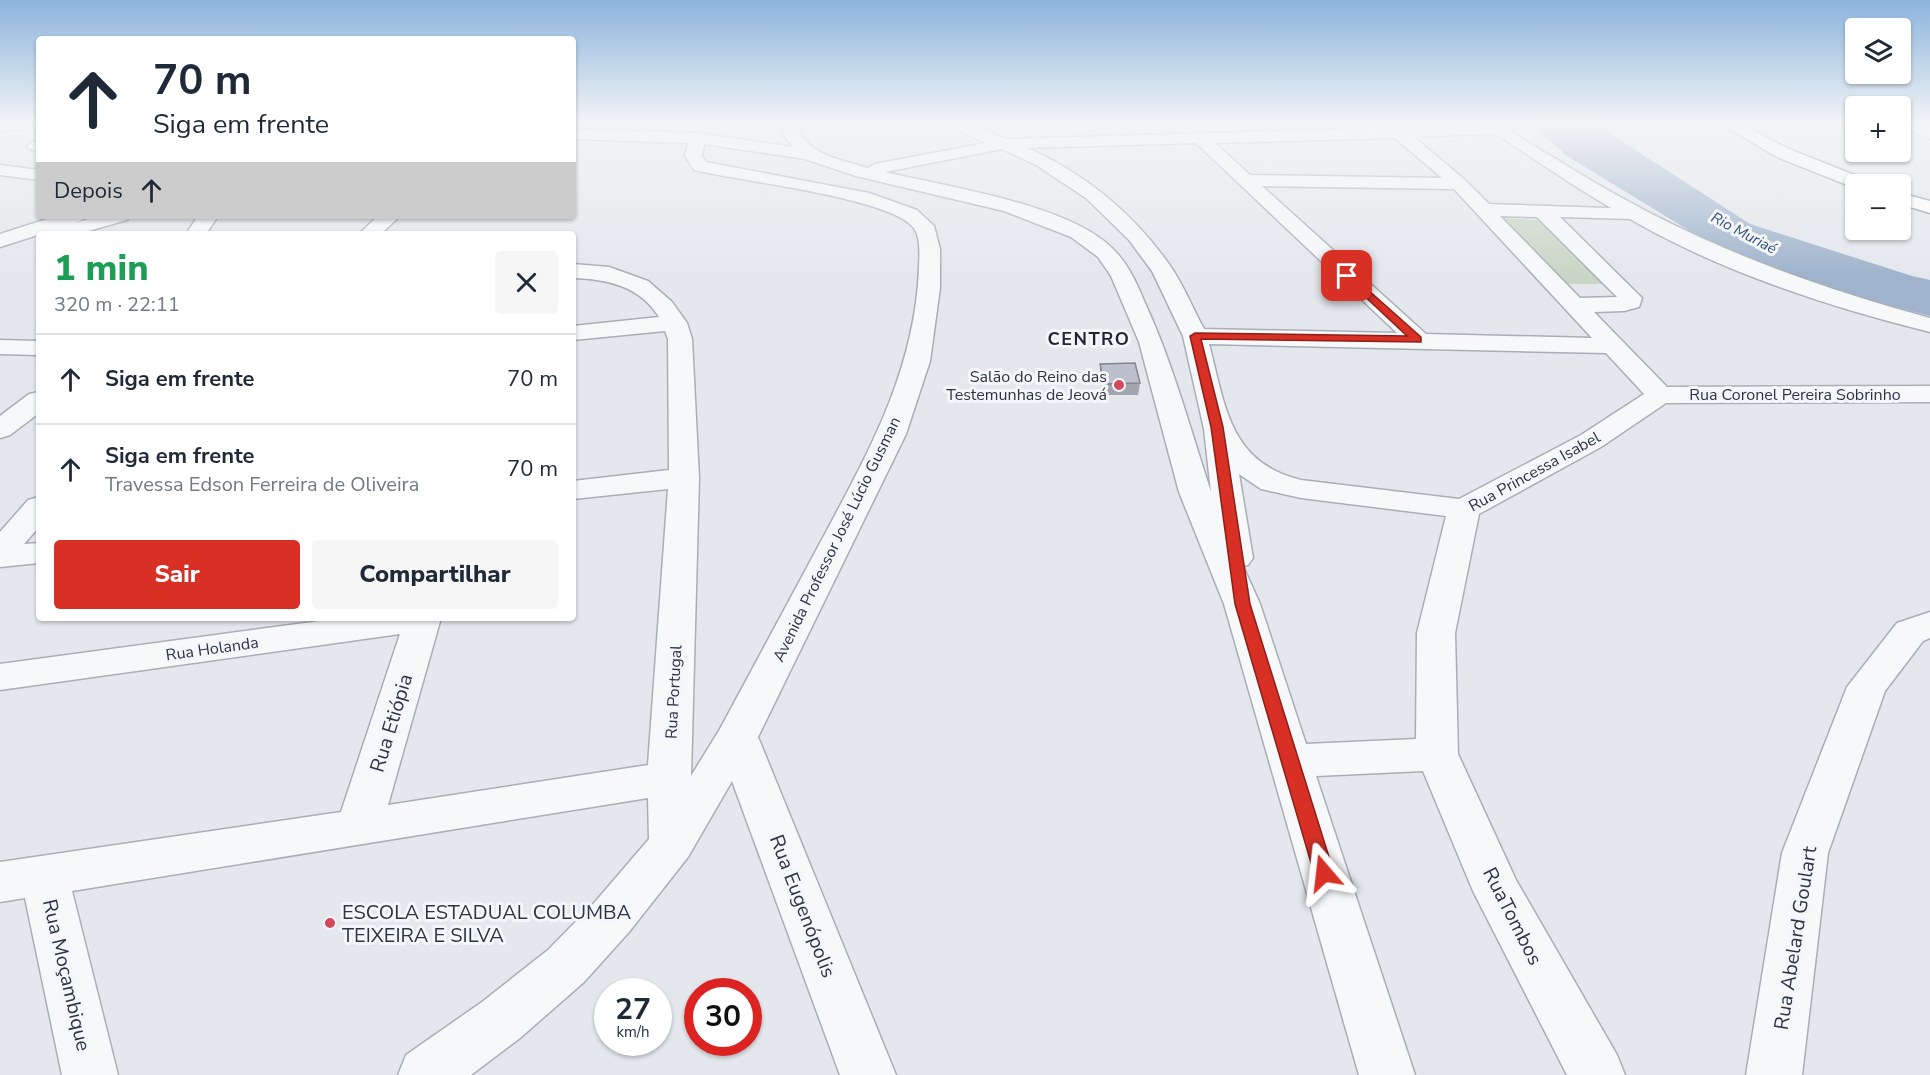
<!DOCTYPE html>
<html lang="pt">
<meta charset="utf-8">
<style>
body{margin:0;font-family:"Nunito Sans",sans-serif;background:#f6f6f7;color:#1f2937;height:100vh;display:flex;flex-direction:column;font-size:22px;white-space:nowrap}
*{box-sizing:border-box;margin:0}
p{font-size:20px;color:#747a83}
.icon{flex:none;width:33px;height:33px;fill:none;stroke:currentColor;stroke-width:2;stroke-linecap:round;stroke-linejoin:round}
.map{position:relative;flex:1;overflow:hidden}
.details{position:absolute;left:36px;top:231px;width:540px;height:390px;display:flex;flex-direction:column;background:#fff;border-radius:6px;box-shadow:0 2px 4px #0004}
.details>*{flex:none}
.top-card{position:absolute;left:36px;top:36px;width:540px;height:183px;border-radius:6px;box-shadow:0 2px 4px #0004;background:#fff;color:#1f2937;overflow:hidden}
.tools{position:absolute;left:1845px;top:18px;display:grid;gap:12px}
.tools a{display:grid;place-items:center;width:66px;height:66px;border-radius:6px;background:#fff;box-shadow:0 2px 4px #0004;font-size:30px}
.speed{position:absolute;left:594px;top:978px;display:flex;gap:12px;font-size:30px;font-weight:700;text-align:center}
.speed>*{display:grid;place-content:center;width:78px;height:78px;border-radius:50%;background:#fff;box-shadow:0 2px 4px #0004;line-height:1}
.speed small{font-size:15px;font-weight:400}
.speed .limit{border:9px solid #d22;background:#fff;color:#111}
.pin{position:absolute;display:grid;place-items:center;width:51px;height:51px;color:#fff;margin:-26px;border-radius:12px;box-shadow:0 3px 9px #0006}
.me{position:absolute;width:66px;margin:-33px;rotate:343deg;stroke-linejoin:round;filter:drop-shadow(0 0 4px #0008)}
.turn{display:flex;align-items:center;gap:21px;height:126px;padding:0 18px;font-size:27px}
.turn .icon{width:78px;height:78px;stroke-width:2.5}
.turn b{display:block;font-size:42px;line-height:51px}
.then{display:flex;align-items:center;height:57px;padding:0 18px;background:#0003;gap:12px;font-size:22px}
.round{display:grid;place-items:center;flex:none;width:63px;height:63px;border-radius:6px;background:#f6f6f7}
.headline{display:flex;align-items:center;justify-content:space-between;height:102px;padding:0 18px}
h1{font-size:36px;font-weight:800;line-height:45px;color:#1e9e55}
.button{display:flex;gap:12px;margin-top:auto;padding:12px 18px}
.button a{flex:1;height:69px;border-radius:6px;background:#d93025;color:#fff;font-size:24px;font-weight:800;line-height:69px;text-align:center}
.button a+a{background:#f6f6f7;color:#1f2937}
ul{padding:0;list-style:none}
li{display:flex;align-items:center;gap:18px;height:90px;padding:0 18px;border-top:2px solid #e0e1e3}
li div{flex:1}
li b{display:block;font-size:22px}
li em{font-style:normal}
.map>svg:first-child{display:block}
.green{fill:#c9d6c5}
.water{fill:#9fb4cc}
.lines{fill:none;stroke-linecap:round;stroke-linejoin:round}
.minor-casing{stroke:#a9aeb7;stroke-width:3}
.tertiary-casing{stroke:#a9aeb7;stroke-width:3}
.trunk-casing{stroke:#8b94a3;stroke-width:3}
.minor{fill:#f7f8fa;fill-rule:evenodd}
.tertiary{fill:#f7f8fa;fill-rule:evenodd}
.trunk{fill:#fff;fill-rule:evenodd}
.wall{fill:#a1a5ae}
.building{fill:#bbc0ca;stroke:#83868d;stroke-width:1.5}
.route{fill:#d93025;stroke:#8d1f18;stroke-width:1.5}
.poi-dot{fill:#d1495b;stroke:#f4f6f9;stroke-width:2}
.labels{text-anchor:middle;stroke-width:6;stroke-linejoin:round;paint-order:stroke}
.far-water-label{font-size:15px;font-style:italic;fill:#34527a;stroke:#f4f6f9}
.poi-label{font-size:16px;fill:#2b3445;stroke:#f4f6f9;text-anchor:end}
.street-label{font-size:16px;fill:#2b3445;stroke:#f4f6f9}
.far-district-label{font-size:18px;font-weight:bold;letter-spacing:1.5px;fill:#1d2536;stroke:#f4f6f9}
.near-street-label{font-size:20px;fill:#2b3445;stroke:#f4f6f9}
.near-poi-label{font-size:20px;fill:#2b3445;stroke:#f4f6f9;text-anchor:start}
</style>
<div class="map">
<svg width="1930" height="1075" viewBox="0 0 1930 1075">
<rect width="100%" height="100%" fill="#e4e7ec"/>
<!-- green -->
<path class="green" d="M1500 218 1539 220 1608 284H1568Z"/>
<!-- water -->
<path class="water" d="M1531 124H1599L1620 140 1750 224 1912 276 1930 280V316L1844 294 1721 250 1567 156Z"/>
<g class="lines">
<!-- minor casing -->
<g class="minor-casing">
<path id="minor" d="M0 124H34L26 129 0 131Z
M784 124H800L798 127C807 156 841 159 867 168L875 164 986 143 952 127 949 124H969L1005 139 1385 128 1387 124H1398L1403 128 1501 125 1507 127 1509 130 1507 133 1414 137 1465 180 1489 204 1640 209 1643 213 1640 217 1633 219 1560 217 1642 298 1639 307 1624 311 1594 312 1667 387 1930 386V402L1666 403 1601 447 1479 514 1455 633 1458 754 1516 880 1617 1055 1625 1075H1567L1473 891 1423 771 1316 776 1415 1075H1359L1224 604 1179 492 1139 342 1111 276 1098 257 1071 237 1004 211 856 176 805 159 704 144 702 156 706 162 869 193 917 210 934 226 940 249V288L930 361 906 434 758 737 896 1075H840L732 781 688 857 629 932 584 982 520 1038 471 1075H398L406 1055 482 1002 548 950 595 902 649 839 648 798 72 891 118 1075H62L25 898 0 902V862L341 812 400 634 0 690V664L342 618H441L388 805 648 765 668 489 573 499V481L669 470 668 339 665 331 573 340V326L659 317C640 286 607 279 573 278V264L609 267 648 281 672 302 687 323 692 339 699 478 691 776 720 729C753 668 786 606 819 545 867 455 914 374 919 270 919 257 922 236 912 226 885 197 739 181 694 170L685 156 688 143 573 139V129L698 133 793 147 785 137 782 127ZM1395 138 1442 178 1250 175 1215 143ZM1196 143 1397 333 1204 329C1193 309 1184 286 1171 267 1135 215 1085 173 1027 148ZM1002 149 1036 165 1086 198 1129 240 1152 271 1183 336 1204 429 1211 492C1190 428 1173 364 1145 303 1137 284 1128 263 1112 248 1067 204 948 187 885 172ZM1262 186 1454 189 1592 338 1426 334ZM1500 216 1537 217 1617 297 1580 298ZM1209 344 1606 353 1644 394 1581 435 1459 499 1301 480C1229 463 1225 405 1209 344ZM1239 474 1261 489 1301 498 1446 516 1417 633 1416 739 1306 744 1260 604 1243 566 1248 565 1253 558Z
M1901 124H1921L1930 128V139L1904 127Z
M35 141 39 142V152L29 149 27 146Z
M0 165 39 170V180L0 175Z
M56 216H85L82 220 75 223 98 216H130L127 220 78 234H46L47 232 0 247V234Z
M198 216H218L206 234H186Z
M378 216H400L381 234H359Z
M0 340 39 341V355L0 354Z
M39 392V413L10 435 0 438V416L29 394Z
M39 497V527L24 544 39 543V563L0 567V532L28 500Z
M1930 612V638L1923 641 1885 691 1828 853 1802 1075H1746L1782 853 1847 687 1897 623Z"/>
</g>
<!-- tertiary casing -->
<g class="tertiary-casing">
<path id="tertiary" d="M1488 124H1504C1519 140 1549 154 1569 167 1683 238 1800 283 1930 318V332C1837 309 1744 279 1659 235 1602 205 1548 169 1495 133Z"/>
</g>
<!-- trunk casing -->
<g class="trunk-casing">
<path id="trunk" d="M1721 124H1740L1789 149 1867 180 1870 184H1856L1855 188 1777 157Z
M1900 193 1930 201V213L1900 204Z"/>
</g>
<!-- minor -->
<use href="#minor" class="minor"/>
<!-- tertiary -->
<use href="#tertiary" class="tertiary"/>
<!-- trunk -->
<use href="#trunk" class="trunk"/>
</g>
<!-- wall -->
<path class="wall" d="M1100 364 1140 383 1138 395H1103L1100 375Z"/>
<!-- building -->
<path class="building" d="M1135 363 1140 383 1104 384 1100 364Z"/>
<!-- sky -->
<linearGradient id="sky" x2="0" y2="1"><stop stop-color="#8bb4dd"/><stop offset="0.45" stop-color="#f3f4f6"/><stop offset="1" stop-color="#f3f4f6" stop-opacity="0"/></linearGradient>
<rect width="1930" height="274" fill="url(#sky)"/>
<!-- route -->
<path class="route" d="M1344 274H1350L1421 337V342L1201 339 1223 427 1250 604 1334 873 1331 879 1324 881 1317 879 1314 873 1235 604 1211 427 1190 336 1195 333 1407 336 1344 277Z"/>
<!-- markers -->
<g class="poi-dot">
<circle cx="1119" cy="385" r="6"/>
<circle cx="330" cy="923" r="6"/>
</g>
<g class="labels">
<!-- far-water labels -->
<g class="far-water-label">
<text transform="translate(1744 233) rotate(28)" y="5">Rio Muriaé</text>
</g>
<!-- poi labels -->
<g class="poi-label">
<text x="1107" y="382">Salão do Reino das<tspan x="1107" dy="18">Testemunhas de Jeová</tspan></text>
</g>
<!-- street labels -->
<g class="street-label">
<text x="1795" y="400">Rua Coronel Pereira Sobrinho</text>
<text transform="translate(1534 471) rotate(-29)" y="6">Rua Princessa Isabel</text>
<text transform="translate(836 539) rotate(-64)" y="6">Avenida Professor José Lúcio Gusman</text>
<text transform="translate(212 648) rotate(-8)" y="6">Rua Holanda</text>
<text transform="translate(673 692) rotate(-87)" y="6">Rua Portugal</text>
</g>
<!-- far-district labels -->
<g class="far-district-label">
<text x="1089" y="345">CENTRO</text>
</g>
<!-- near-street labels -->
<g class="near-street-label">
<text transform="translate(391 723) rotate(-73)" y="7">Rua Etiópia</text>
<text transform="translate(803 906) rotate(69)" y="7">Rua Eugenópolis</text>
<text transform="translate(1513 916) rotate(63)" y="7">RuaTombos</text>
<text transform="translate(1795 938) rotate(-81)" y="7">Rua Abelard Goulart</text>
<text transform="translate(67 975) rotate(77)" y="7">Rua Moçambique</text>
</g>
<!-- near-poi labels -->
<g class="near-poi-label">
<text x="342" y="919">ESCOLA ESTADUAL COLUMBA<tspan x="342" dy="23">TEIXEIRA E SILVA</tspan></text>
</g>
</g>
</svg>
<div class="tools">
<a><svg class="icon" aria-label="layers" viewBox="0 0 24 24"><path d="M12 4l9 5-9 5-9-5zM3 14l9 5 9-5"/></svg></a>
<a>+</a>
<a>−</a>
</div>
<div class="speed"><div>27<small>km/h</small></div><div class="limit">30</div></div>
<div class="pin" style="left:1347px;top:276px;background:#d93025"><svg class="icon" aria-label="arrive" viewBox="0 0 24 24"><path d="M6 21V4h12l-3 4 3 4H6"/></svg></div>
<svg class="me" style="left:1324px;top:873px" viewBox="-20 -20 40 40"><path d="M0-17L14 15 0 8-14 15z" fill="#d93025" stroke="#fff" stroke-width="4"/></svg>
<div class="top-card">
<div class="turn"><svg class="icon" aria-label="ahead" viewBox="0 0 24 24"><path d="M12 20V5M6 11l6-6 6 6"/></svg><div><b>70 m</b>Siga em frente</div></div>
<div class="then">Depois<svg class="icon" aria-label="ahead" viewBox="0 0 24 24"><path d="M12 20V5M6 11l6-6 6 6"/></svg></div>
</div>
<section class="details">
<div class="headline"><div><h1>1 min</h1><p>320 m · 22:11</p></div><a class="round"><svg class="icon" aria-label="close" viewBox="0 0 24 24"><path d="M6 6l12 12M18 6L6 18"/></svg></a></div>
<ul>
<li><svg class="icon" aria-label="ahead" viewBox="0 0 24 24"><path d="M12 20V5M6 11l6-6 6 6"/></svg><div><b>Siga em frente</b></div><em>70 m</em></li>
<li><svg class="icon" aria-label="ahead" viewBox="0 0 24 24"><path d="M12 20V5M6 11l6-6 6 6"/></svg><div><b>Siga em frente</b><p>Travessa Edson Ferreira de Oliveira</p></div><em>70 m</em></li>
</ul>
<div class="button"><a>Sair</a><a>Compartilhar</a></div>
</section>
</div>
